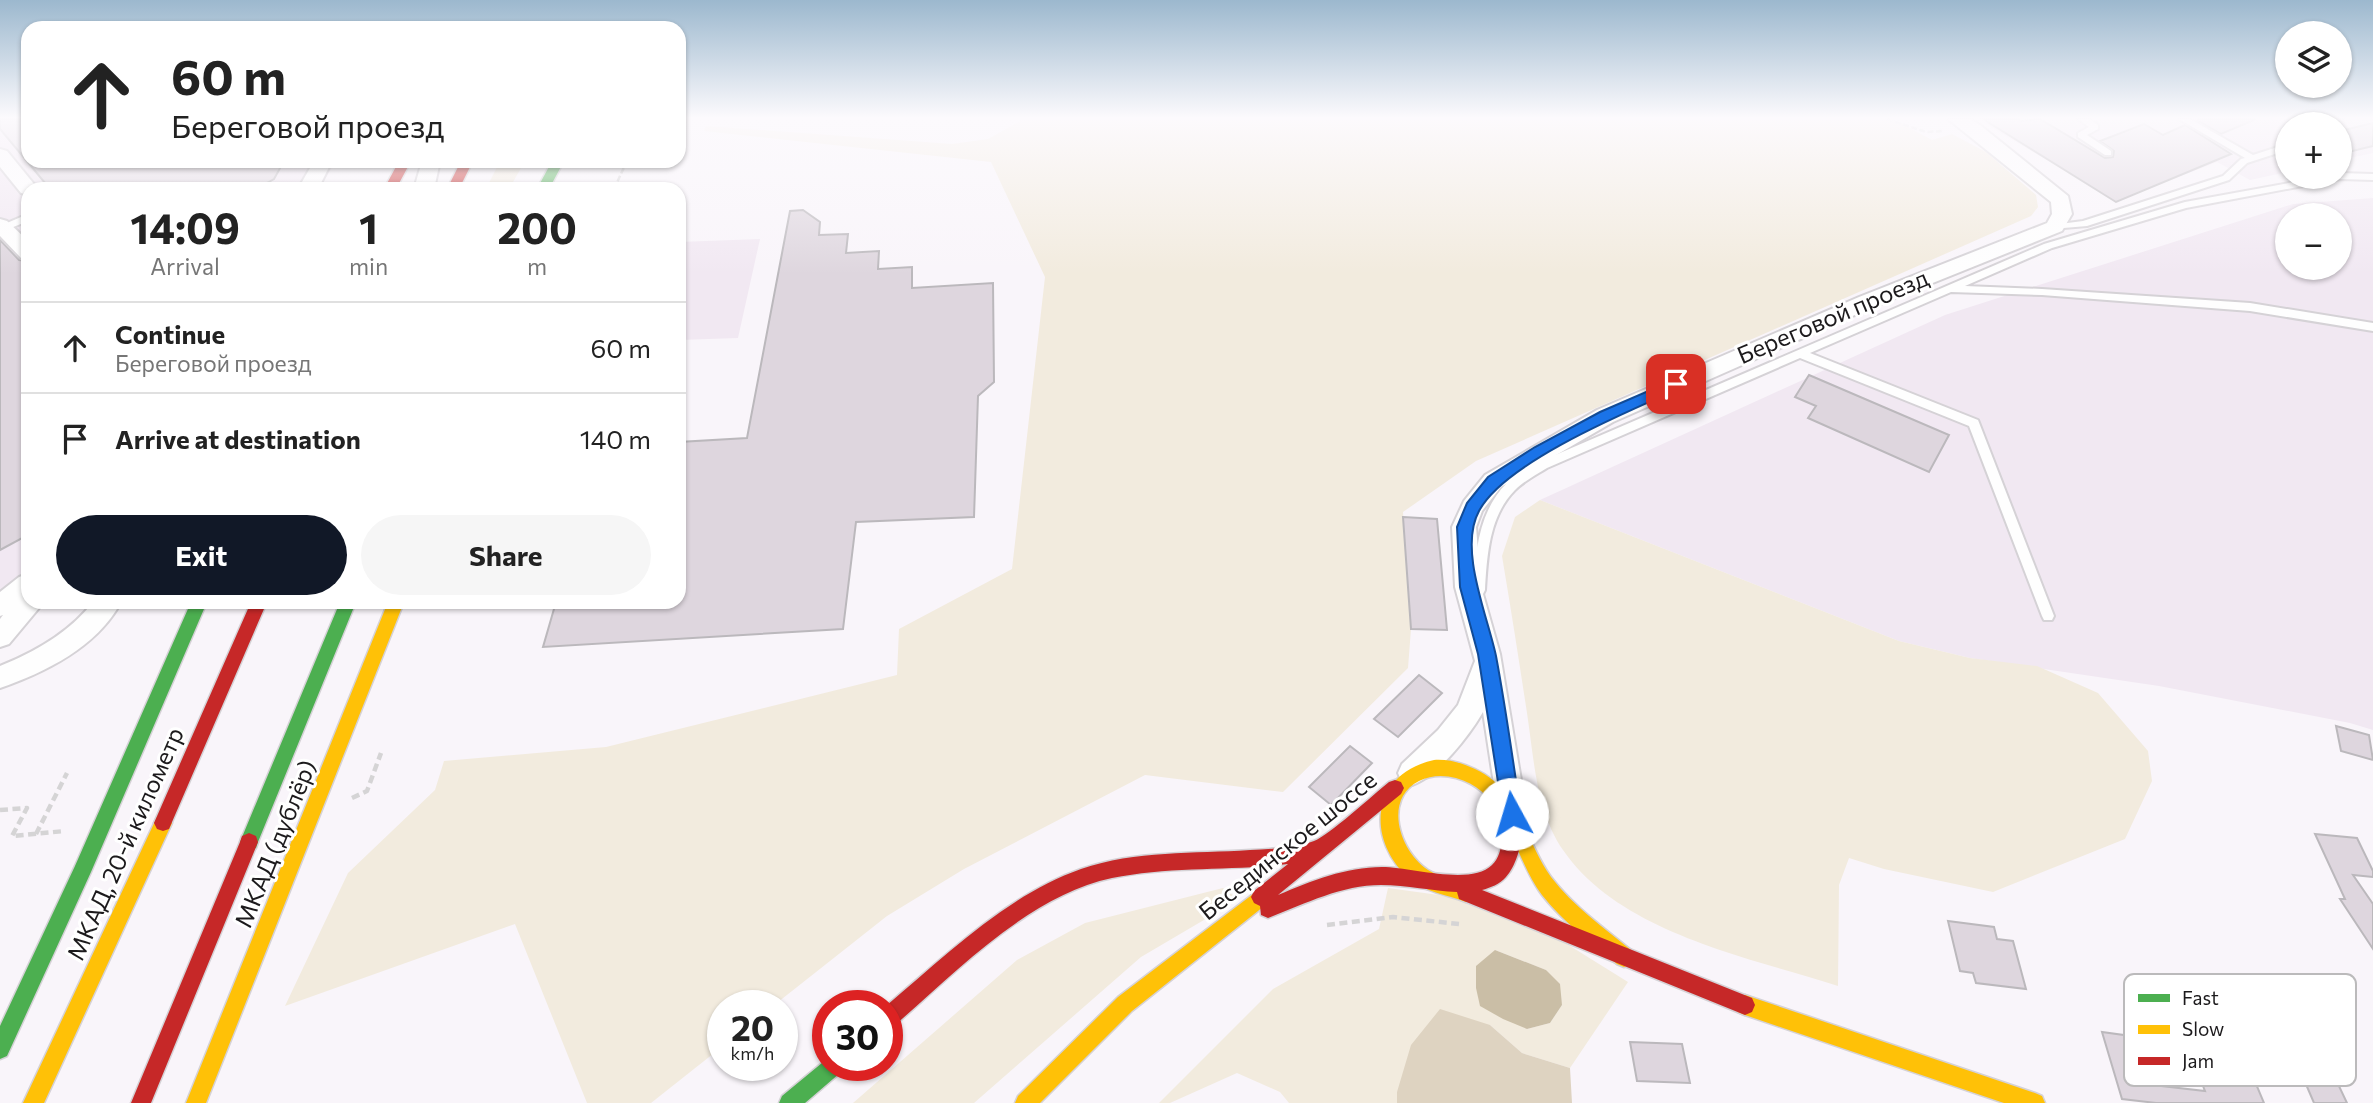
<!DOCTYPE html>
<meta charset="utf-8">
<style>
body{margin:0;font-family:Commissioner,sans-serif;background:#f6f6f6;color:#222;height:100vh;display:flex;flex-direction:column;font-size:26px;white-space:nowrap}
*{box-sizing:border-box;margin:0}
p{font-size:23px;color:#767676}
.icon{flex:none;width:38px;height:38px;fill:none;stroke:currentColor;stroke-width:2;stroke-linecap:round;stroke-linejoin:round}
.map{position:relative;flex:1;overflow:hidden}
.panel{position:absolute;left:21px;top:182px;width:665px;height:427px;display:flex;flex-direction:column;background:#fff;border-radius:21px;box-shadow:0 2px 5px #0004}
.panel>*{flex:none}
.top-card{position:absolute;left:21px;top:21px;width:665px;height:147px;border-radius:21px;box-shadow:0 2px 5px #0004;background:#fff;color:#222;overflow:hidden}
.tools{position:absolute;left:2275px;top:21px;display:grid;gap:14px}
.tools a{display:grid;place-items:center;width:77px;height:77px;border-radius:50%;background:#fff;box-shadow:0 2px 5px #0004;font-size:35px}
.speed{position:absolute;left:707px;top:990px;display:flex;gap:14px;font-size:35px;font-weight:700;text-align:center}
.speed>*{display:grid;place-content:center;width:91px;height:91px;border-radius:50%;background:#fff;box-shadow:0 2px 5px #0004;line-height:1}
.speed small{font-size:18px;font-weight:400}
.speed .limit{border:10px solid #d22;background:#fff;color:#111}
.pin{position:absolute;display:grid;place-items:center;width:60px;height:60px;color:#fff;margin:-30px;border-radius:14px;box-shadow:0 4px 10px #0006}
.me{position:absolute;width:77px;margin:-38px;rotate:354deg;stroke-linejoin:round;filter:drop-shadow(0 0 5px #0008)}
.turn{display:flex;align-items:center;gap:24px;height:147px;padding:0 35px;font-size:32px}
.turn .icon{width:91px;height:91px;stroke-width:2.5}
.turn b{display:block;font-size:49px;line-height:60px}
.eta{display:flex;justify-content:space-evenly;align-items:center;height:119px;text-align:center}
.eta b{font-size:42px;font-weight:700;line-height:49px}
.action{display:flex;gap:14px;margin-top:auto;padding:14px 35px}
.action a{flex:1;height:80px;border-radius:42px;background:#111827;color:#fff;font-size:28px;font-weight:700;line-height:80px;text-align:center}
.action a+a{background:#f6f6f6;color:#222}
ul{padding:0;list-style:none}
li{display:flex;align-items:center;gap:21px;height:91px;padding:0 35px;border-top:2px solid #e0e0e0}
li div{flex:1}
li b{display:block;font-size:26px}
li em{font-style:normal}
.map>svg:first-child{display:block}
.built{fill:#f1e8f2;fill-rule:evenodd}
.green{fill:#f2ebde;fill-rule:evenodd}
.forest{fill:#ded3c1}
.water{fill:#cabea6}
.building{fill:#ded6de;stroke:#bbb8bc;stroke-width:2}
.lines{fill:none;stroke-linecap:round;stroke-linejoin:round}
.lane-casing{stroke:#d5d2d6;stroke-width:4}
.street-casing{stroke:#d5d2d6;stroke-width:4}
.fast-casing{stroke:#d5d2d6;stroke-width:3}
.slow-casing{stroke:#d5d2d6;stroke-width:3}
.jam-casing{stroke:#d5d2d6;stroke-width:3}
.path-far1{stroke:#d5d4d5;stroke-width:2.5;stroke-dasharray:6 2.5;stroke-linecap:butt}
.path{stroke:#d5d4d5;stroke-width:4.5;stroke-dasharray:8 4.5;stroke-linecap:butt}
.lane{fill:#fefefe;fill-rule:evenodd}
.street{fill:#fefefe;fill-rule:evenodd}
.fast{fill:#4caf50;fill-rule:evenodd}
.slow{fill:#ffc107;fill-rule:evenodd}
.jam{fill:#c62828;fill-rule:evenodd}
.route{fill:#1a73e8;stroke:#114b97;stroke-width:2}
.labels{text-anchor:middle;stroke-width:6;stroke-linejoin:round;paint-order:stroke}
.street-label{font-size:24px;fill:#1c1a1c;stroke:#fff}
.key{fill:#fff;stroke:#bbbabb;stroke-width:2}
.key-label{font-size:19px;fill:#1c1a1c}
</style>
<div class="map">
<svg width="2373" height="1103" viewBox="0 0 2373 1103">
<rect width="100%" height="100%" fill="#f9f5fa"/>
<!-- built -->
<path class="built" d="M0 119 28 161H336L319 189H28V585L0 616Z
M1977 119H2373V153L2340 160V124H2287V172L2250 180 2217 162 2117 201Z
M2373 198V730L2350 723 2159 686 1970 658 1899 641 1540 500 1945 315 2293 204ZM2287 215H2340V268H2287Z
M760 239 738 338 679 340V242Z"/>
<!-- green -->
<path class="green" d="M1024 119H1893L1932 140 1952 134 1986 152 2036 195 2038 207 2031 216 1476 461 1403 512 1411 629 1408 668 1283 792 1145 775 964 869 887 916 773 1006H723V1046L651 1103H587L515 924 285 1006 348 873 435 790 444 761 606 747 897 675 899 629 1012 569 1045 277 991 162 704 131 706 126 952 144 988 139Z
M500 161H525L509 189H486Z
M1540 500 1899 641 1970 658 2037 666 2098 693 2148 751 2152 781 2125 839 1993 892 1884 869 1849 858 1839 885 1838 986C1748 957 1620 933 1563 850 1536 811 1534 759 1527 713 1519 661 1511 609 1502 556L1515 517Z
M1223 888 1233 895 1226 907 1141 957 974 1103H853L1017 960 1085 923Z
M1388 888 1446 896 1554 936 1628 982 1570 1068 1522 1053 1490 1025 1397 1092V1103H1289L1280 1092 1237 1073 1170 1103H1159L1273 989 1379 929ZM1495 950 1546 970 1562 1005 1550 1023 1527 1029Z"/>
<!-- forest -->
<path class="forest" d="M1440 1009 1490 1025 1522 1053 1570 1068 1572 1103H1397V1092L1411 1045Z"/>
<!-- water -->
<path class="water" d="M1495 950 1546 970 1560 984 1562 1005 1550 1023 1527 1029 1503 1019 1480 1006 1476 988V966Z"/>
<!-- building -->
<path class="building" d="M0 119H28V161H284L274 179 256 189H50L0 129Z
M1983 119H2018L2021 121 2040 119 2105 158 2113 157 2114 151 2100 141 2144 124 2163 135 2185 125 2231 154 2116 202Z
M2199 119H2256L2221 134 2197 120Z
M2373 123V146L2340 154V131Z
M803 210 820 222 819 235 848 234 846 253 879 251 878 269 912 267V288L993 283 994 382 978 396 974 517 856 522 843 629 543 647 556 602H679V442L747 438 790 211Z
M0 240 19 260 28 261V535L0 550Z
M1809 375 1949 435 1929 472 1808 418 1816 406 1795 397Z
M1403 517 1437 519 1447 630 1411 629Z
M1419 675 1442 693 1398 737 1374 719Z
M2336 726 2369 735 2373 760 2341 751Z
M1350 746 1372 763 1331 805 1309 787Z
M2315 834 2357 838 2373 871V877L2353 875 2373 904V949L2340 899H2345Z
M1948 921 1994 927 1997 939 2013 941 2026 989 1976 983 1973 973 1960 971Z
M2181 1031 2235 1034 2264 1103H2156L2122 1099 2102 1032 2138 1037 2153 1085 2205 1091Z
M1630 1042 1682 1044 1690 1083 1637 1081Z
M2305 1082 2338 1084 2347 1103H2314Z"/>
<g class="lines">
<!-- lane casing -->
<g class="lane-casing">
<path id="lane" d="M2078 119H2089L2098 125V129L2087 135 2111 151V155H2105L2078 137V133L2089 127Z
M2179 119H2190L2253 155 2287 144V150L2247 163 2229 180 2087 226 2052 229V225L2083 221 2223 176 2241 159 2245 158Z
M2300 119C2306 119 2312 121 2318 121 2326 121 2335 119 2343 119 2331 126 2311 128 2300 119Z
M2340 173 2373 174V180L2340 179 2186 208 2052 248 1965 286 2042 289 2250 303 2373 323V331L2250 311 2042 295 1951 292 1810 353 1978 420 2054 616 2052 620H2044L2042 616 1969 426 1800 358 1547 468C1536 475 1524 481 1515 490 1489 516 1487 556 1485 590L1483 594H1475L1473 590C1475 553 1479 510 1507 483 1516 474 1528 469 1539 462L2044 244 2185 202 2322 177H2340Z
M28 214V221L6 230H0V226Z"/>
</g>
<!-- street casing -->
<g class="street-casing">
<path id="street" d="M1948 119H1970L1980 125 2068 196 2072 214 2062 231 1873 307 1613 422 1501 487 1482 511 1476 527 1481 587 1500 654 1526 810 1522 819 1512 823 1502 819 1498 810 1483 712C1469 736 1438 776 1412 785L1402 782 1398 773 1402 764 1438 730 1458 705 1475 661 1455 587 1452 527 1464 501 1485 475 1597 410 1859 297 2047 223 2052 214 2051 202Z
M0 149 7 151 38 189H28V195L21 193 0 167Z
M314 161H332L318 189H298Z
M422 161H440L434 189H414Z
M0 219 7 221 28 241V259L21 258 0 236Z
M28 574V602H44L9 644 0 647V619L3 615 0 616V592L19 577Z
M93 602H121C97 647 46 672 0 688V666C35 652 70 632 93 602Z"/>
</g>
<!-- fast casing -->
<g class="fast-casing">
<path id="fast" d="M552 161H564L549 189H537Z
M191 602H207L91 872 7 1056 0 1059V1026L75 866Z
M340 602H356L258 842 256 848 249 851 242 848 240 842Z
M828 1058V1066H843L840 1073 805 1103H779L782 1096Z"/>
</g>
<!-- slow casing -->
<g class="slow-casing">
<path id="slow" d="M388 602H404L206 1103H186Z
M1434 760C1448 759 1462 763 1475 769 1521 790 1524 840 1551 877 1573 906 1603 927 1631 950L1634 957 1631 964 1624 967 1617 964C1591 942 1563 922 1542 895 1513 857 1508 792 1456 778 1444 775 1431 775 1419 781 1383 799 1399 851 1428 870 1441 878 1458 881 1473 887L1475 893 1473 899 1466 902C1448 895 1426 892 1411 880 1365 841 1370 774 1434 760Z
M163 815 169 817 172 823 44 1103H23L157 817Z
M1261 888 1268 891 1271 897 1268 903 1132 1011 1040 1103H1015L1018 1096 1118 997Z
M1745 995 2035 1093 2042 1096 2045 1103H2004L1745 1015 1738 1012 1735 1005 1738 998Z"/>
</g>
<!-- jam casing -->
<g class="jam-casing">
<path id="jam" d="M399 161H411L396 189H384Z
M461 161H473L459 189H447Z
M251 602H267L169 829 163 831 157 829 154 823Z
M1395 780 1401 782 1404 788 1401 794 1278 895C1311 881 1346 867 1382 867 1411 867 1471 886 1492 865 1506 852 1499 830 1507 814L1513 812 1519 814C1527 830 1518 864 1506 877 1500 884 1490 888 1482 890L1752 998 1755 1005 1752 1012 1745 1015 1459 899 1457 892C1432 891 1407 885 1381 885 1341 885 1305 904 1268 918L1261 915 1260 906 1254 903 1251 897 1254 891 1288 864C1230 871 1170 866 1112 878 1030 895 956 972 894 1026L887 1029 886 1006C945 956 1007 895 1081 869 1136 850 1194 854 1250 850 1271 849 1294 848 1314 841 1328 836 1373 795 1389 782Z
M249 833 256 836 258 842 151 1103H131L240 842 242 836Z"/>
</g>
<!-- path-far1 -->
<path class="path-far1" d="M1887 119 1926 132 1944 131
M614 189 627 161"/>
<!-- path -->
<path class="path" d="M352 798 367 791 381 753
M0 810 27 808 12 836 65 831
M36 834 67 773
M1327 925 1393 917 1459 924"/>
<!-- lane -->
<use href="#lane" class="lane"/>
<!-- street -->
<use href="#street" class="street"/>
<!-- fast -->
<use href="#fast" class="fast"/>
<!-- slow -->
<use href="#slow" class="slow"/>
<!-- jam -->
<use href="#jam" class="jam"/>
</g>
<!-- sky -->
<linearGradient id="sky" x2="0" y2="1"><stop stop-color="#9cb8ce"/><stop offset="0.43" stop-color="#fcfafd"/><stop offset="1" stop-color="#fcfafd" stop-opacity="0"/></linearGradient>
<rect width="2373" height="274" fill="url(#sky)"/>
<!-- route -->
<path class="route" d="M1676 379 1681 381V388C1629 411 1505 462 1479 511 1458 549 1488 617 1496 656 1506 709 1513 762 1521 814L1519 820 1512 823 1506 820 1503 814 1478 654 1460 587 1457 527 1467 503 1488 477 1535 447 1600 412Z"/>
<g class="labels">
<!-- street labels -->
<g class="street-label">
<text transform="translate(1833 317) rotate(-23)" y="8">Береговой проезд</text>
<text transform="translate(126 844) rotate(-66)" y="8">МКАД, 20-й километр</text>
<text transform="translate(276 844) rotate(-68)" y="8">МКАД (дублёр)</text>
<text transform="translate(1288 846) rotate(-39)" y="8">Бесединское шоссе</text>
</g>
</g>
<!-- legend -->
<rect x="2124" y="974" width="232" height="112" rx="10" class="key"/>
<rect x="2138" y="994" width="32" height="8" fill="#4caf50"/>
<rect x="2138" y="1025" width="32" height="9" fill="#ffc107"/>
<rect x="2138" y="1057" width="32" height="8" fill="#c62828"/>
<g class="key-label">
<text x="2182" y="1005">Fast</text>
<text x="2182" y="1036">Slow</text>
<text x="2182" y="1068">Jam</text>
</g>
</svg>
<div class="tools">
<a><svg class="icon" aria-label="layers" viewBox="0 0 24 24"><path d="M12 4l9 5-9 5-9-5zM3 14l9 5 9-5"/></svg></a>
<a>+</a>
<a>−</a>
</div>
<div class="speed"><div>20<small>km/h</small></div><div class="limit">30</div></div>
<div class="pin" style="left:1676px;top:384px;background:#d93025"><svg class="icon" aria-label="arrive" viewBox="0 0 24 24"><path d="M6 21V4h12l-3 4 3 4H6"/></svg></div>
<svg class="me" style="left:1512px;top:814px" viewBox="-20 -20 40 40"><circle r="19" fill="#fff"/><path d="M0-13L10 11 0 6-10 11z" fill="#1a73e8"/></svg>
<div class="top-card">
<div class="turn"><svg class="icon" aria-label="ahead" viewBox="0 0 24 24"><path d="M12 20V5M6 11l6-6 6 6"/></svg><div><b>60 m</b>Береговой проезд</div></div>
</div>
<section class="panel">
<div class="eta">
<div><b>14:09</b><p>Arrival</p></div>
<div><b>1</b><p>min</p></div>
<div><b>200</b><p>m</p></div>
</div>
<ul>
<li><svg class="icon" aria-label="ahead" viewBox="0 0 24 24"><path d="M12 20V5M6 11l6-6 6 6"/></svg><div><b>Continue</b><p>Береговой проезд</p></div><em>60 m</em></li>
<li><svg class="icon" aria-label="arrive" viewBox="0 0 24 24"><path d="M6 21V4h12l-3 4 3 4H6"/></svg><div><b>Arrive at destination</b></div><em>140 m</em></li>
</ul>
<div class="action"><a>Exit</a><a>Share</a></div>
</section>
</div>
